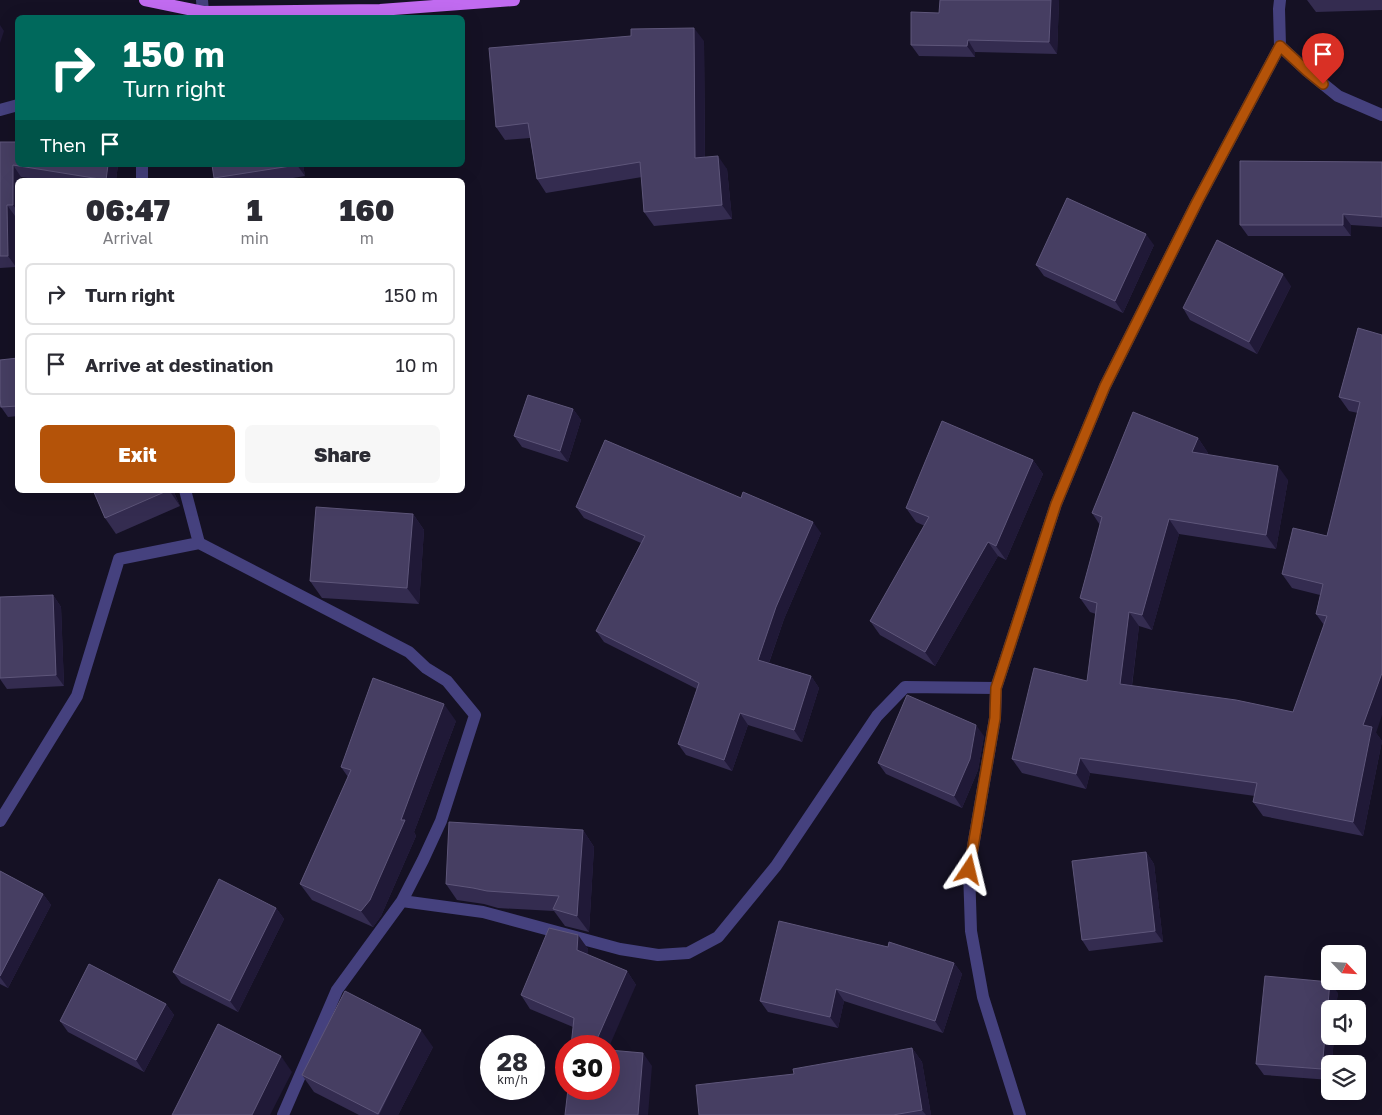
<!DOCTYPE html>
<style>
body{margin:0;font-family:"Golos Text",sans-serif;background:#f7f7f7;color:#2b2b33;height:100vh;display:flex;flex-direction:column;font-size:19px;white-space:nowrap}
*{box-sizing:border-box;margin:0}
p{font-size:16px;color:#7c7c81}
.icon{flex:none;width:28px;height:28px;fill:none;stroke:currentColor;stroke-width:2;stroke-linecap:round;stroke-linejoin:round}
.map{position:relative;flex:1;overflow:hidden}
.details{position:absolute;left:15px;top:178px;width:450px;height:315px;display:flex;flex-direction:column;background:#fff;border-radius:8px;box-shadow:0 5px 20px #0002}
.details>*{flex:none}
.guide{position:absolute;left:15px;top:15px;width:450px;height:152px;border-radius:8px;box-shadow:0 5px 20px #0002;background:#00695c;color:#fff;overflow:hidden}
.needle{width:32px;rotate:115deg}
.controls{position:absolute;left:1321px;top:945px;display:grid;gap:10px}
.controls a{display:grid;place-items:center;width:45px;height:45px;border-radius:8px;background:#fff;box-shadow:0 5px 20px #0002;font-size:25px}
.speed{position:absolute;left:480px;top:1035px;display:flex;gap:10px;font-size:25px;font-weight:700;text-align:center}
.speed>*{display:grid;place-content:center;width:65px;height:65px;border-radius:50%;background:#fff;box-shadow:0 5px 20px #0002;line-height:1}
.speed small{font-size:12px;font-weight:400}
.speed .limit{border:8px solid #d22;background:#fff;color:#111}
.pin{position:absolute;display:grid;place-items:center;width:42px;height:42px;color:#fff;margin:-51px -21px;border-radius:50% 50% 50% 0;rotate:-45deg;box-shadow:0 0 5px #0007}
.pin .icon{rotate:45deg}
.me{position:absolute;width:55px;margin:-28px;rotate:10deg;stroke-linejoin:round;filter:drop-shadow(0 0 4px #0008)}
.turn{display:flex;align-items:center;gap:18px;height:105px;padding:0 25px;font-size:22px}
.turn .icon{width:65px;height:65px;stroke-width:2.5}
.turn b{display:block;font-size:35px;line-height:42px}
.then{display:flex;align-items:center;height:48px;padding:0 25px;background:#0003;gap:10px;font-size:19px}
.eta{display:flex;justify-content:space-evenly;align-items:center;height:85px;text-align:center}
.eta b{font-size:30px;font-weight:800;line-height:35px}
.primary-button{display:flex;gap:10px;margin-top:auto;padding:10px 25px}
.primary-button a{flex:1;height:58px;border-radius:8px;background:#b45309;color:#fff;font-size:20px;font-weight:800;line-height:58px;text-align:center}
.primary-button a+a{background:#f7f7f7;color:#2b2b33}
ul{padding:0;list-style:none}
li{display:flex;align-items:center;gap:15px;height:62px;margin:0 10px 8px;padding:0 15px;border:2px solid #e1e1e2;border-radius:8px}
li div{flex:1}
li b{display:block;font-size:19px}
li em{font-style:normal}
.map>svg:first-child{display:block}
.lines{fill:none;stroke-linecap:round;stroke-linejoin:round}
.minor{stroke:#45417e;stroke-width:12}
.major{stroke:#c16bf0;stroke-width:12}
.wall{fill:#342c50}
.shaded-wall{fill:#201937}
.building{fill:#463e62;stroke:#5e567a}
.route-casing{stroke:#753606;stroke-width:12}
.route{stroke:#b45309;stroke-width:9}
</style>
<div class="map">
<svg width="1382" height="1115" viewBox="0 0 1382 1115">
<rect width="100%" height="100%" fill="#151124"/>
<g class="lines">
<!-- minor -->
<path class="minor" d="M1280 0 1279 9 1280 46 1307 71 1338 96 1382 115
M193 18 203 12 202 0
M0 110 18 105
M142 165V180
M199 543 409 652 426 668 447 681 475 715 441 821 423 860 402 901 483 912 620 949 658 955 688 953 718 937 776 866 877 716 905 687 996 688
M0 821 77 696 119 559 199 543 185 490
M283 1115 337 990 402 901
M1020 1115 983 997 971 931 969 870 995 718 996 688 1056 504 1105 386 1197 202 1280 46"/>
<!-- major -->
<path class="major" d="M145 0 203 12 380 10 514 0"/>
</g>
<!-- wall -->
<path class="wall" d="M940 0H1059L1057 54 975 52V57L919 56 911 45 939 13Z
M1307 0H1382V10L1316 12Z
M704 41 705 157 727 169 732 219 654 226 644 212 642 177 546 193 537 179 530 138 505 140 496 127Z
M0 142 18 165H118L116 180H41L21 177V180H18V216H15L16 267 0 268Z
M1382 162V227L1351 225V236H1248L1240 225Z
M212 165H303L305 176 281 180H216L214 178Z
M1154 245 1123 313 1044 276 1036 265Z
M1291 286 1257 354 1190 320 1183 308Z
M1358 328 1376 733 1382 741 1363 836 1263 816 1253 802 1255 796 1090 773 1086 789 1022 773 1012 759 1087 681 1096 614 1090 612 1080 598 1100 525 1092 513 1198 438 1208 453 1207 455 1288 480 1276 549 1179 534 1152 630 1139 626 1132 686 1293 712 1324 625 1316 614 1320 595 1292 588 1282 574 1327 536 1358 413 1349 411 1339 397Z
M18 358V416L8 417 1 407 0 408V360Z
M573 409 581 420 568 462 522 447 514 436Z
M1033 460 1043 474 1006 560 998 556 935 666 880 635 870 621 925 526 916 522 906 508Z
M93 490H173L180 506 116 534 105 518Z
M576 507 821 533 784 619 769 663 811 676 819 688 802 742 748 725 732 771 686 755 678 744 697 689 604 642 596 631 641 543 584 518Z
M413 514 424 530 419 604 322 598 310 581Z
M53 595 61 607 64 686 7 689 0 679V597Z
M456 721 414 832 416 836 381 916 373 927 312 900 300 884 348 777 341 767Z
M984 736 978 770 962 808 886 774 878 763Z
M583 830 594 847 589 932 565 926 554 911 498 908 484 904 457 900 446 884Z
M1146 852 1154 864 1163 942 1089 951 1082 940Z
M0 871 43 894 51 905 8 988 0 984Z
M276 908 284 919 238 1012 181 983 173 972Z
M578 935 588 949 587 955 627 971 636 985 573 1027 530 1009 521 995Z
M954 963 962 974 943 1033 844 1001 838 1028 768 1012 760 1001Z
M1338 993 1330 1036H1334L1332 1064H1330V1080L1264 1075 1256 1064Z
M166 1004 174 1015 144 1072 68 1032 60 1021Z
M433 1047 398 1115H359L314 1092 302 1075Z
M912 1048 922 1062 931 1115H699L794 1074Z"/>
<!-- shaded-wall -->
<path class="shaded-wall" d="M1051 0H1059L1057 54 1049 42Z
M0 25 4 31 0 43Z
M694 28 704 41 705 172 695 158Z
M968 40 975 52V57L967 46Z
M718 156 727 169 732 219 722 205Z
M13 165 21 177V180H18V212L13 205Z
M108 165H118L116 180H106Z
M297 165H303L305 176Z
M7 205 15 216 16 267 8 256Z
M1343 214 1351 225V236L1343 225Z
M1146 234 1154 245 1123 313 1115 301Z
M1283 274 1291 286 1257 354 1249 342Z
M573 409 581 420 568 462 560 451Z
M1198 438 1208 453 1202 467 1192 452Z
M1033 460 1043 474 1006 560 996 546Z
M1278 466 1288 480 1276 549 1266 535Z
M169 490H173L180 506Z
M413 514 424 530 419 604 407 588Z
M1169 519 1179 534 1152 630 1142 615Z
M813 522 821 533 784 619 766 671 758 660 776 607Z
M988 542 998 556 935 666 925 652Z
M53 595 61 607 64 686 56 675Z
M1129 612 1139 626 1130 699 1120 684Z
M1382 673V715L1376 733 1382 741 1363 836 1353 822 1363 725Z
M811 676 819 688 802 742 794 730Z
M444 704 456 721 414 832 416 836 381 916 373 927 361 911 401 820Z
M740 713 748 725 732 771 724 760Z
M976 725 984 736 978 770 962 808 954 796Z
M1080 758 1090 773 1086 789 1076 774Z
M583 830 594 847 589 932 577 916Z
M1146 852 1154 864 1163 942 1155 931Z
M43 894 51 905 8 988 0 977Z
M276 908 284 919 238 1012 230 1001Z
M578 935 588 949 587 964 577 950Z
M954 963 962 974 943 1033 935 1021Z
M627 971 636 985 609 1047V1046H594Z
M1330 982 1338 993 1336 1009H1330V1036H1334L1332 1064H1330V1080L1322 1069Z
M836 989 844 1001 838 1028 830 1017Z
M166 1004 174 1015 144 1072 136 1060Z
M421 1030 433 1047 398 1115H379Z
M912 1048 922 1062 931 1115H926L922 1110Z
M643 1053 652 1066 648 1115H638Z
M281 1056 292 1072 270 1115H252Z"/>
<!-- building -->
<path class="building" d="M940 0H1051L1049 42 968 40 967 46 911 45V12L939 13Z
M694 28 695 158 718 156 722 205 644 212 640 162 537 179 528 123 496 127 489 48 631 36V29Z
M0 142H18V165H108L106 180 13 165V205H7L8 256H0Z
M1240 161 1382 162V217L1343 214V225H1240Z
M212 165H297L214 178Z
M1067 198 1146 234 1115 301 1036 265Z
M1217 240 1283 274 1249 342 1183 308Z
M1358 328 1382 335V673L1363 725 1372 727 1353 822 1253 802 1257 783 1080 758 1076 774 1012 759 1034 668 1087 681 1097 603 1080 598 1102 517 1092 513 1133 412 1198 438 1192 452 1278 466 1266 535 1169 519 1142 615 1129 612 1120 684 1236 700 1293 712 1327 616 1316 614 1323 584 1282 574 1293 528 1327 536 1360 402 1339 397Z
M18 358V406L1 407 0 398V360Z
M528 395 573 409 560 451 514 436Z
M942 421 1033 460 996 546 988 542 925 652 870 621 929 517 906 508Z
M605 440 741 498 743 492 813 522 776 607 758 660 811 676 794 730 740 713 724 760 678 744 699 683 596 631 645 536 576 507Z
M93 490H169L105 518Z
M316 507 413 514 407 588 310 581Z
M53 595 56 675 0 678V597Z
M373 678 444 704 401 820H405L370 900 361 911 300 884 351 770 341 767Z
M907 695 976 725 970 759 954 796 878 763Z
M449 822 583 830 577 916 553 909 559 896 487 891 473 888 446 884Z
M1146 852 1155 931 1082 940 1072 861Z
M0 871 43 894 0 976Z
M219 879 276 908 230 1001 173 972Z
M779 921 888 947 889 942 954 963 935 1021 836 989 830 1017 760 1001Z
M549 928 578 935 577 950 627 971 594 1046H571L574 1018 521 995Z
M89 964 166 1004 136 1060 60 1021Z
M1265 976 1330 982 1322 1069 1256 1064Z
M345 991 421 1030 378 1114 302 1075Z
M218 1024 281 1056 252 1115H172Z
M912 1048 922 1110 893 1115H699L696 1085 794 1074 793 1069Z
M609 1050 643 1053 638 1115H565L568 1089H609Z"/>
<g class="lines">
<!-- route casing -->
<g class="route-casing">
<path id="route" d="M969 870 995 718 996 688 1056 504 1105 386 1197 202 1280 46 1307 71 1323 84"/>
</g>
<!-- route -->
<use href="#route" class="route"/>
</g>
</svg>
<div class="controls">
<a><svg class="needle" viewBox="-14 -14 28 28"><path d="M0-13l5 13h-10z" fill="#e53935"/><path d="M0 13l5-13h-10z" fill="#7c7c81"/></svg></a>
<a><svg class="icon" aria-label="sound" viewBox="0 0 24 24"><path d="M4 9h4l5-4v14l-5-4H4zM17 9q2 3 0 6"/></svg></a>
<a><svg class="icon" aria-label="layers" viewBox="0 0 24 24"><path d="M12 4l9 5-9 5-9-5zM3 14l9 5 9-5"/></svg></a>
</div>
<div class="speed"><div>28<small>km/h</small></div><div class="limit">30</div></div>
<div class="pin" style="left:1323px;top:84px;background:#d93025"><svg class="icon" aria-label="arrive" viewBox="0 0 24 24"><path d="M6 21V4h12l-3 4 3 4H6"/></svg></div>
<svg class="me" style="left:969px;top:870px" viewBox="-20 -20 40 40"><path d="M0-17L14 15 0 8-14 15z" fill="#b45309" stroke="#fff" stroke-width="4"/></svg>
<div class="guide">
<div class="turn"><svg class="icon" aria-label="right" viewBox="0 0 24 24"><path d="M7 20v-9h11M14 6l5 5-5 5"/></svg><div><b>150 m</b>Turn right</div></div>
<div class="then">Then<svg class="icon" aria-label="arrive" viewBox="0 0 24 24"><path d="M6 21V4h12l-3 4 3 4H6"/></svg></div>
</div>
<section class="details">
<div class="eta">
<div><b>06:47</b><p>Arrival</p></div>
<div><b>1</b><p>min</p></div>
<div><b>160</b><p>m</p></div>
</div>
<ul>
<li><svg class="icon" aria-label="right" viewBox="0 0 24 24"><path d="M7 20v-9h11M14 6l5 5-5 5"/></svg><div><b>Turn right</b></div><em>150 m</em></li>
<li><svg class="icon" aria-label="arrive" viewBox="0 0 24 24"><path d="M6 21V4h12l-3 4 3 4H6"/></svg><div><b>Arrive at destination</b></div><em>10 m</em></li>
</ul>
<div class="primary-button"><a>Exit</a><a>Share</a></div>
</section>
</div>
